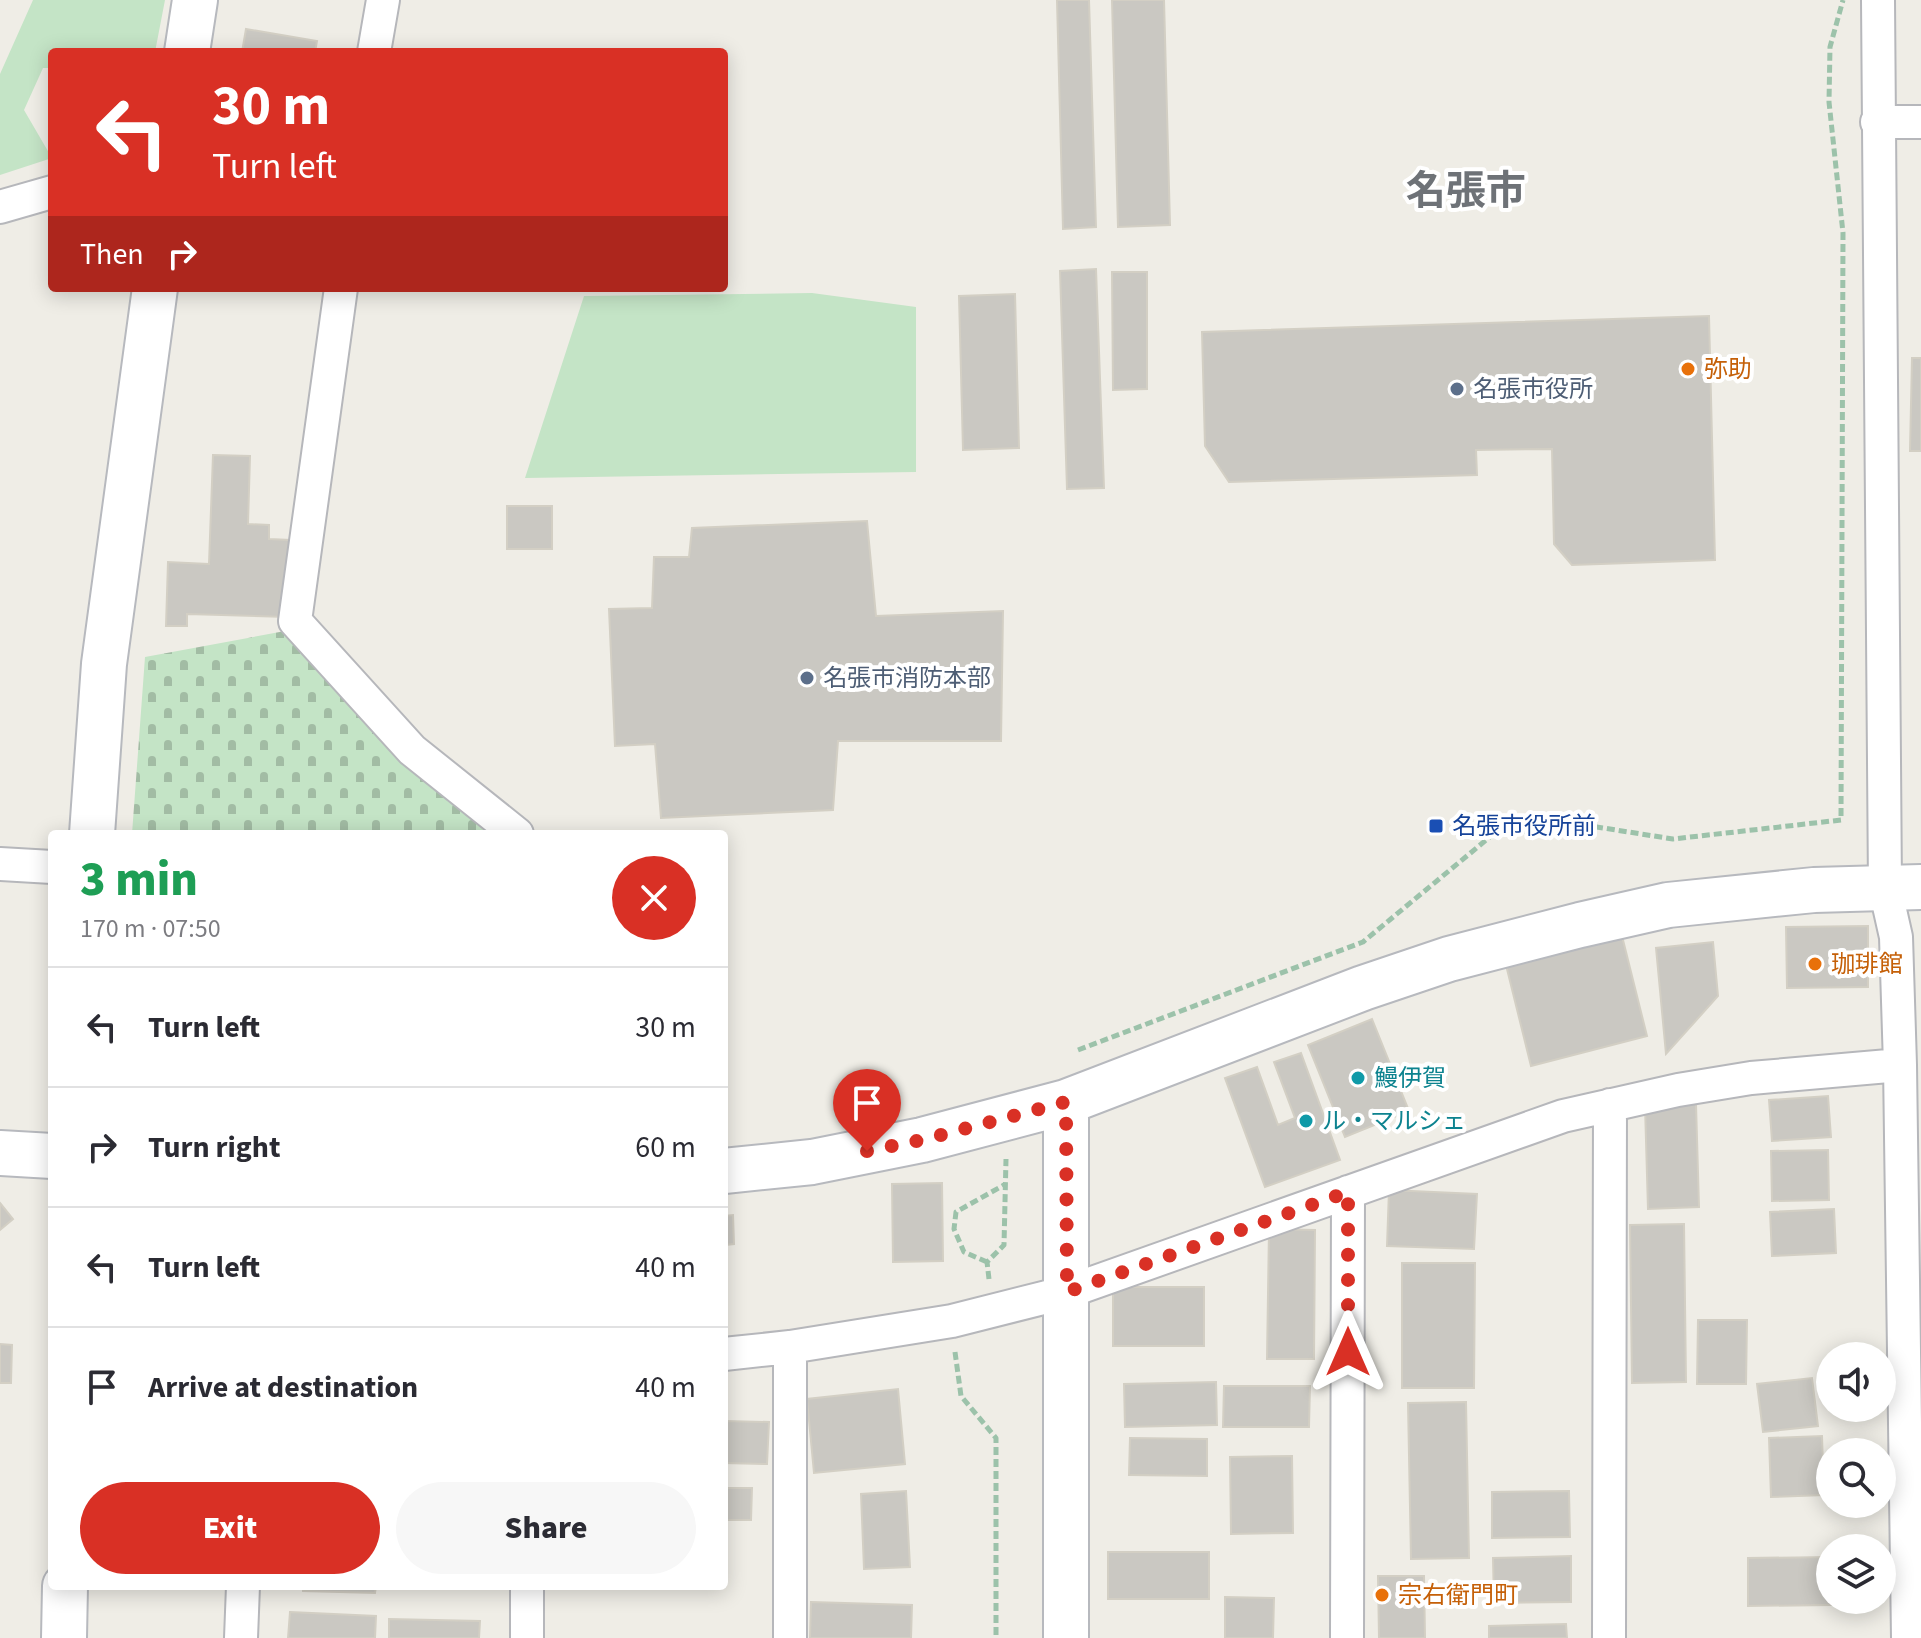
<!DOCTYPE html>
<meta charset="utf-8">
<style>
body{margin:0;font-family:"Source Sans 3","Noto Sans JP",sans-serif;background:#f7f7f7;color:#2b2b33;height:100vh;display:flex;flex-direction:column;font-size:30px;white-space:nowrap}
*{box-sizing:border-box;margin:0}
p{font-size:26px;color:#7c7c81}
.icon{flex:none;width:44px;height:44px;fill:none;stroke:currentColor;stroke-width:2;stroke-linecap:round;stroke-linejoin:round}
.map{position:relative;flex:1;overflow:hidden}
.side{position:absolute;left:48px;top:830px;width:680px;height:760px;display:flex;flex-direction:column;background:#fff;border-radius:8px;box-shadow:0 4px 20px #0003}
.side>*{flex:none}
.guide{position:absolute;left:48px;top:48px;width:680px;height:244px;border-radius:8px;box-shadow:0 4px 20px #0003;background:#d93025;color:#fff;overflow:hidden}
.tools{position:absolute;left:1816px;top:1342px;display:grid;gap:16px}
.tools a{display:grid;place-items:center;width:80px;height:80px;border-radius:50%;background:#fff;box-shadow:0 4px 20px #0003;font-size:40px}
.pin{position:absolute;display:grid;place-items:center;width:68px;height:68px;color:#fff;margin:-82px -34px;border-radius:50% 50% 50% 0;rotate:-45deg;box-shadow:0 0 8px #0007}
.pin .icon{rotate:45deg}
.me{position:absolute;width:88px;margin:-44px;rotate:0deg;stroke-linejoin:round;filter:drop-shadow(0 0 6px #0008)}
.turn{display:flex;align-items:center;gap:28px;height:168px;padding:0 32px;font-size:36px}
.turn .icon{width:104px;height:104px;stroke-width:2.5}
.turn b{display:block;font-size:56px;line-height:68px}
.then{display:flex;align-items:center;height:76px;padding:0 32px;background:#0003;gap:16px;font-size:30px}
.round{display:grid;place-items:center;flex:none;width:84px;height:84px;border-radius:42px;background:#f7f7f7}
.headline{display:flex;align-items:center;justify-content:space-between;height:136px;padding:0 32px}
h1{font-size:48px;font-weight:800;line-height:60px;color:#1e9e55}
.button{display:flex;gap:16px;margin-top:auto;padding:16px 32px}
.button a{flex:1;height:92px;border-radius:48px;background:#d93025;color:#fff;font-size:32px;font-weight:800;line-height:92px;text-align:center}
.button a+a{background:#f7f7f7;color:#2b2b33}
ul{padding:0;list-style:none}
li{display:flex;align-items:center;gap:24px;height:120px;padding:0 32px;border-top:2px solid #e1e1e2}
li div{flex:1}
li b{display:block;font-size:30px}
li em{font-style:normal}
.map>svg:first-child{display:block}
.grass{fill:#c4e4c6}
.cemetery{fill:url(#cemetery-stones)}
.building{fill:#cac8c2;stroke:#d3cfc4;stroke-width:2}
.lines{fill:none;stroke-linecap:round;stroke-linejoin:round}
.street-casing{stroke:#b6b7bb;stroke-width:36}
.secondary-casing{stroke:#b7b9be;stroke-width:48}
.path{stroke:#9cc2aa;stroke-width:5;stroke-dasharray:8 4;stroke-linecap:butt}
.street{stroke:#fff;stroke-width:32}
.secondary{stroke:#fff;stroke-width:44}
.route{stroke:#d93025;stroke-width:14;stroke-dasharray:0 25.2}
.food-dot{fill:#e8710a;stroke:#fff;stroke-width:3}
.service-dot{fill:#5c6f8a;stroke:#fff;stroke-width:3}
.transit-dot{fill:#1a4fb4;stroke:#fff;stroke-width:3}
.culture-dot{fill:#0f9aa8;stroke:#fff;stroke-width:3}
.labels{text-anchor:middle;stroke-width:8;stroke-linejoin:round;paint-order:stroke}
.food-label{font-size:24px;fill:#c56008;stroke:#fff;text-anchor:start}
.service-label{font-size:24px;fill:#4e5e75;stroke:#fff;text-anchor:start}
.transit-label{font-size:24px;fill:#164399;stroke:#fff;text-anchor:start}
.culture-label{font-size:24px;fill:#0d838f;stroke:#fff;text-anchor:start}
.town-label{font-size:40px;font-weight:bold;fill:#6e7277;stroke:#fff}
</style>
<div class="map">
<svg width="1921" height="1638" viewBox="0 0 1921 1638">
<defs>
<pattern id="cemetery-stones" width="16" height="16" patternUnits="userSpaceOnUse" patternTransform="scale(2)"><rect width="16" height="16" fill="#c4e4c6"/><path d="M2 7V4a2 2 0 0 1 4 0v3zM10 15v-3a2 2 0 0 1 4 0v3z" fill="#a2bca4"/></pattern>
</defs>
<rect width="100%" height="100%" fill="#efede6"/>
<!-- grass -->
<path class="grass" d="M33 0H165L155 52H52V68H43L24 110 52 158 0 175V74Z
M812 293 916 307V472L525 478 584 296Z"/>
<!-- cemetery -->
<path class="cemetery" d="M285 631 400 761 492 834H132L145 657Z"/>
<!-- building -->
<path class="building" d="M1057 0H1089L1096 227 1063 229Z
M1112 0H1164L1170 225 1118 227Z
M246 29 317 41 315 52H242Z
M1096 269 1104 488 1067 489 1060 271Z
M1112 272H1147V389L1113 390Z
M1015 294 1019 448 963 450 959 296Z
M1709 316 1715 560 1572 565 1554 544 1552 449 1476 450 1477 475 1229 482 1205 446 1202 332Z
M1912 358H1921V451H1910Z
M213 455 250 456 248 524 269 525V539L290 540 287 617 187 614V626H166L168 562 209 564Z
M507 506H552V549H507Z
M867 521 876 616 1003 611 1001 741H838L833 810 661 818 655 744 615 746 609 609 652 608 654 557H689L692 528Z
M1868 926V987L1787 988 1786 927Z
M1622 936 1647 1036 1531 1066 1506 965Z
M1713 942 1718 996 1666 1054 1656 948Z
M1372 1019 1409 1111 1345 1137 1308 1045Z
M1301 1053 1340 1160 1265 1187 1225 1078 1257 1067 1278 1125 1295 1118 1274 1062Z
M1828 1096 1831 1137 1772 1141 1769 1100Z
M1696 1104 1699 1207 1648 1209 1645 1106Z
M1828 1150 1829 1200 1772 1201 1771 1151Z
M942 1183 943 1261 893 1262 892 1184Z
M1389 1190 1477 1194 1474 1249 1387 1246Z
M0 1203 13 1219 0 1230Z
M1834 1209 1836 1253 1772 1256 1770 1212Z
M733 1215 734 1244 725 1245 727 1298H724V1216Z
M1684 1224 1686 1382 1632 1383 1630 1225Z
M1269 1229 1315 1230 1314 1359H1267Z
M1402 1263H1475L1474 1388H1402Z
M1113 1287H1204V1346H1113Z
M1698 1320H1747L1746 1384H1697Z
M0 1344 12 1345 11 1383H0Z
M1812 1378 1818 1426 1763 1432 1757 1384Z
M1216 1382 1217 1425 1125 1427 1124 1384Z
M1224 1386H1310L1309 1427H1223Z
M1224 1386H1310L1309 1427H1223Z
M898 1389 905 1464 814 1473 807 1399Z
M1466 1402 1469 1558 1411 1559 1408 1403Z
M724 1421 769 1422 767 1464 724 1463Z
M1822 1436 1824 1495 1771 1497 1769 1438Z
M1130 1438 1207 1439V1476L1129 1475Z
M1292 1456 1293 1533 1231 1534 1230 1457Z
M724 1488H752L751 1520H724Z
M906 1491 910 1567 864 1569 861 1494Z
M1569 1491 1570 1537 1492 1538V1492Z
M1108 1552H1209V1599H1108Z
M1571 1556V1602L1494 1603 1493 1558Z
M1830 1557 1831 1605 1748 1606V1558Z
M1378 1576H1424L1425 1638H1379Z
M303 1586H376L375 1593 303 1591Z
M1225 1597 1274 1598 1273 1638H1225Z
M811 1602 912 1605 911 1638H810Z
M290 1612 376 1616 375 1638H288Z
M389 1619 480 1621 479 1638H389Z
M1566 1624 1567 1638H1489V1626Z"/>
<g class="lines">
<!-- street casing -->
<g class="street-casing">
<path id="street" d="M1878 0 1885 888 1896 937 1900 1065 1908 1638
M374 52 383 0
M1877 122H1921
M0 207 52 192
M341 288 295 621 412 750 517 834
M0 864 52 867
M790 1347V1638
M724 1354 790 1347 952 1321 1067 1292 1563 1116 1678 1090 1751 1078 1900 1065
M241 1638 243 1586
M527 1638V1586
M1347 1638 1348 1192
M1609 1638 1610 1105"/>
</g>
<!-- secondary casing -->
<g class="secondary-casing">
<path id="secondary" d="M187 52 195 0
M92 834 104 664 155 288
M1066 1102V1638
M0 1153 52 1156
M724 1171 812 1162 922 1140 1066 1102 1363 988 1449 959 1580 925 1668 905 1814 890 1921 887
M64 1638 65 1586"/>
</g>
<!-- path -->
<path class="path" d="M1078 1050 1363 942 1491 836 1578 824 1673 839 1841 820 1843 233 1829 102 1830 47 1843 0
M987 1262 964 1252 954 1229 956 1212 1004 1185
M989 1279 987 1262 1004 1245 1006 1159
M955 1352 961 1396 996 1438V1638"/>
<!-- street -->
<use href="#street" class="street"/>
<!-- secondary -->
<use href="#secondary" class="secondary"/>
</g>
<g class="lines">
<!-- route -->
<path class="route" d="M867 1151 922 1140 1066 1102 1067 1292 1348 1192V1352"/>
</g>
<!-- markers -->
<g class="food-dot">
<circle cx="1688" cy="369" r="8"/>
<circle cx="1815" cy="964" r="8"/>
<circle cx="1382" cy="1595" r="8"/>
</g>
<g class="service-dot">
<circle cx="1457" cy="389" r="8"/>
<circle cx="807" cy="678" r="8"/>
</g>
<rect class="transit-dot" x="1428" y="818" width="16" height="16" rx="4"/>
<g class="culture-dot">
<circle cx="1358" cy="1078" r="8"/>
<circle cx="1306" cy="1121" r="8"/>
</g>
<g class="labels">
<!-- food labels -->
<g class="food-label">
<text x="1704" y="377">弥助</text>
<text x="1831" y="972">珈琲館</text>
<text x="1398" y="1603">宗右衛門町</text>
</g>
<!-- service labels -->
<g class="service-label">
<text x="1473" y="397">名張市役所</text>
<text x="823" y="686">名張市消防本部</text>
</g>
<!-- transit labels -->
<g class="transit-label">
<text x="1452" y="834">名張市役所前</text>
</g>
<!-- culture labels -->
<g class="culture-label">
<text x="1374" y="1086">鰻伊賀</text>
<text x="1322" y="1129">ル・マルシェ</text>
</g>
<!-- town labels -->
<g class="town-label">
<text x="1466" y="204">名張市</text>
</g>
</g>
</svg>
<div class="tools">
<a><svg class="icon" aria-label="sound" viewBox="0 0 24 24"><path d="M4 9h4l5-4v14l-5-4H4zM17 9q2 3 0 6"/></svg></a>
<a><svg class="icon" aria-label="search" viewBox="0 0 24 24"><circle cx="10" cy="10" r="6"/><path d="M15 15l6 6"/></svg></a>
<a><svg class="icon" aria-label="layers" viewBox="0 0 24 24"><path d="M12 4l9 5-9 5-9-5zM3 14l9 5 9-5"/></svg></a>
</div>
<div class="pin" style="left:867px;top:1151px;background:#d93025"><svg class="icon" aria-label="arrive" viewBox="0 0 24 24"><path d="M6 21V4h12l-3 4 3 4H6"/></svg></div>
<svg class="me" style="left:1348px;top:1352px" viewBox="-20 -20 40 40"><path d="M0-17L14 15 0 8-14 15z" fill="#d93025" stroke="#fff" stroke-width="4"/></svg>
<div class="guide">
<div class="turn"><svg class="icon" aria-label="left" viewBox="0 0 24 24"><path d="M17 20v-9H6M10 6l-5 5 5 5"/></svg><div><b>30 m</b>Turn left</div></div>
<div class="then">Then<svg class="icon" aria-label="right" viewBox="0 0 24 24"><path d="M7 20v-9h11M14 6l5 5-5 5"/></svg></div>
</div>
<section class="side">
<div class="headline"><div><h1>3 min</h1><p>170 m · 07:50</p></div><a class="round" style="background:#d93025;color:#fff"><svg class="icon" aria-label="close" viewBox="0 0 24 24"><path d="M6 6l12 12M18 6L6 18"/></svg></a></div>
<ul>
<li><svg class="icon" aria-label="left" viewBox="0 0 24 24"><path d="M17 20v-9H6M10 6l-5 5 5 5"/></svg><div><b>Turn left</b></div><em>30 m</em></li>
<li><svg class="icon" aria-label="right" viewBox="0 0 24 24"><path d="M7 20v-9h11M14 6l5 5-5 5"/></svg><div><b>Turn right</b></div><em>60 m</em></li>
<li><svg class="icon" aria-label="left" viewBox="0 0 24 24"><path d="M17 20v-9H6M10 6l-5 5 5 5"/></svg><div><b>Turn left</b></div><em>40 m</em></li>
<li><svg class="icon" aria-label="arrive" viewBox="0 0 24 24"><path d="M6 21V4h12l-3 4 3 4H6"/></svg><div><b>Arrive at destination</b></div><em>40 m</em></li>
</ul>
<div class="button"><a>Exit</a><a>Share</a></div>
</section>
</div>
